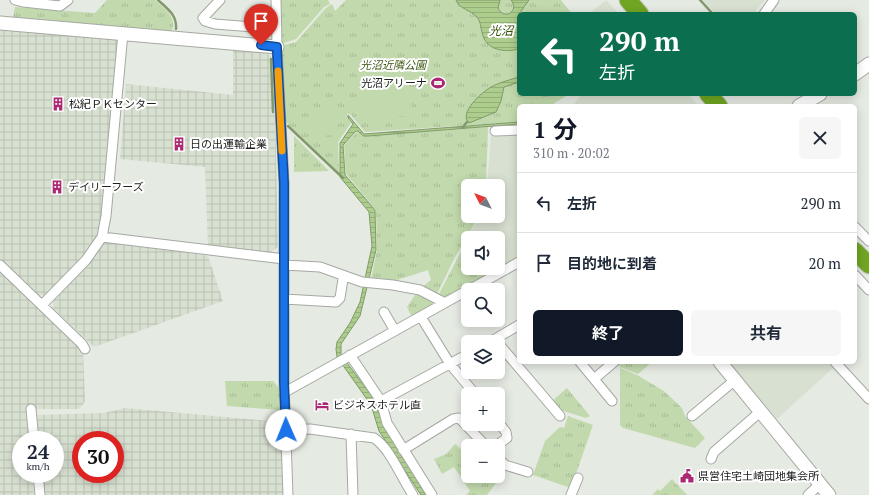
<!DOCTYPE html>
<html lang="ja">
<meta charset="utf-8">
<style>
body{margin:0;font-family:"PT Serif","Noto Sans JP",serif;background:#f6f6f7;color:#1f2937;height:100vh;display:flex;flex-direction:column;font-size:15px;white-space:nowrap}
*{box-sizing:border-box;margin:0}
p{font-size:13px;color:#747a83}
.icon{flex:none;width:22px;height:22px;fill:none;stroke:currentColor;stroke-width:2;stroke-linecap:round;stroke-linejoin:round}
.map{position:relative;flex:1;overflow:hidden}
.drawer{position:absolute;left:517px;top:104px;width:340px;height:260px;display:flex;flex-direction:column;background:#fff;border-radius:6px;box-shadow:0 2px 10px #0003}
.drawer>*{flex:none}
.top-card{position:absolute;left:517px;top:12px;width:340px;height:84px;border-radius:6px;box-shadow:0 2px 10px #0003;background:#0b6e4f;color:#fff;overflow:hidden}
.needle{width:26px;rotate:312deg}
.controls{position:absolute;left:461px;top:179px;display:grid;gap:8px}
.controls a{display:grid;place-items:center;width:44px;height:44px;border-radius:6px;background:#fff;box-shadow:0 2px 10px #0003;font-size:20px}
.speed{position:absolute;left:12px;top:431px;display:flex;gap:8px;font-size:20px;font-weight:700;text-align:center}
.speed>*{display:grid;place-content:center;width:52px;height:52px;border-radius:50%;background:#fff;box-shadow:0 2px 10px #0003;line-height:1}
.speed small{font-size:10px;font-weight:400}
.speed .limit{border:6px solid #d22;background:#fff;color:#111}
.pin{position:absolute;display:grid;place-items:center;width:34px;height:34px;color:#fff;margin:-41px -17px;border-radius:50% 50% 50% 0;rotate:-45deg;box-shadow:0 0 4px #0007}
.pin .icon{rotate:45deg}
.me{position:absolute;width:44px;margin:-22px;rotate:359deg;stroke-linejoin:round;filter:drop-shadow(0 0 3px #0008)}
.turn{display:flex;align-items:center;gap:14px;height:84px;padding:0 16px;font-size:18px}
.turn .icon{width:52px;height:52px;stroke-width:2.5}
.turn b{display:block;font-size:28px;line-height:34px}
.round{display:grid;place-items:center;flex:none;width:42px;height:42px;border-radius:6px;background:#f6f6f7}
.head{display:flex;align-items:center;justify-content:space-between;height:68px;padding:0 16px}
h1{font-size:24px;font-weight:700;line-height:30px;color:#111827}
.button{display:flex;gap:8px;margin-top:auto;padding:8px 16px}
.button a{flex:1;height:46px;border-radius:6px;background:#111827;color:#fff;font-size:16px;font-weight:700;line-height:46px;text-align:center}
.button a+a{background:#f6f6f7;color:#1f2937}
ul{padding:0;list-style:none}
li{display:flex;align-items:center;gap:12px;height:60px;padding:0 16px;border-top:1px solid #e0e1e3}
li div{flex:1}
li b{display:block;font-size:15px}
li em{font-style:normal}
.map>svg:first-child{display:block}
.built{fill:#d8e0d1}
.industrial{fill:url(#industrial-grid);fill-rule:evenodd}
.grass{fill:url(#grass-tufts)}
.pitch{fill:#c2d9ad}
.water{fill:url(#water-rules);stroke:#829a6b}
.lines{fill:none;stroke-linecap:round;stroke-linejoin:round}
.stream{stroke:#829a6b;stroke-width:2.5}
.street-casing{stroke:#a5a9a2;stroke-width:11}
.secondary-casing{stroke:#a5a9a2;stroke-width:15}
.highway-casing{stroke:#c5c6c5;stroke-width:19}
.street{stroke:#fff;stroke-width:9}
.secondary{stroke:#fff;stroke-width:13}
.highway{stroke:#70a521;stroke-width:17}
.route-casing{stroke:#114b97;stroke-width:10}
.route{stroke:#1a73e8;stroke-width:7}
.slow{stroke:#f59e0b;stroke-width:7}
.labels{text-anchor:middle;stroke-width:4;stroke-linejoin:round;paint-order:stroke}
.park-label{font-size:11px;font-style:italic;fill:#3c5915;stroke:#fff}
.poi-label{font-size:11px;fill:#212320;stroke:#fff;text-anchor:start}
.water-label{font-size:12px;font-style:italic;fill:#34500a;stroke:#fff}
</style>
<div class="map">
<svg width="869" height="495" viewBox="0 0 869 495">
<defs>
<pattern id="industrial-grid" width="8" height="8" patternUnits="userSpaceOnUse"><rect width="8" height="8" fill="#d8e0d1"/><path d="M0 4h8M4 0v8" fill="none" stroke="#b9c0b3"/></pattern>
<pattern id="grass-tufts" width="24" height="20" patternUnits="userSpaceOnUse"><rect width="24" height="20" fill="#c2d9ad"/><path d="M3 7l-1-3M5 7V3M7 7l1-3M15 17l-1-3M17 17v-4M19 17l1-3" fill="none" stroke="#a6ba95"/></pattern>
<pattern id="water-rules" width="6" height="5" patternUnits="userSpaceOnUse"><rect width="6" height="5" fill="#accd8b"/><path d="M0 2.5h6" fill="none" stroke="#94b078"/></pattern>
</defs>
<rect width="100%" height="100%" fill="#e5eae2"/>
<!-- built -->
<path class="built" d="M606 0 619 14H589Z
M702 0H765L753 14H717Z
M582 94H688L699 106H572Z
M519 134V258L502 266H498V238H474L472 230 480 216H498V186H487L491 135Z
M729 362H829L834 367 777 419Z"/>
<!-- industrial -->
<path class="industrial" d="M0 27 116 39 118 42 105 203 102 218 96 236 81 259 47 296 37 295 0 260Z
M233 46 262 50 273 58 274 61 278 247 268 254 208 247 205 167 120 159 126 84 233 95Z
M105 241 208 256 223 301 94 347 53 308V300L85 266 102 243Z
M0 269 79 345 83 351 85 401 82 406 78 409H26L29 440H21V474H32L34 495H0Z
M125 408 281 422 284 495H44L42 474H55V440H39L37 415 104 413ZM81 440H115V474H81Z"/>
<!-- grass -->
<path class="grass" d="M107 0H155C165 9 177 17 172 31L13 17 15 7 95 13Z
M280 0H328L330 4 324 7 296 39 281 44Z
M346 0H561L572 14H519V94H569L550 106H519V122L365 132 350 114H347V118L351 123 338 142 339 172 283 119 280 46 296 42 326 8 332 4 335 11Z
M488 127 486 186H468V216H479L454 259 437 294 422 287 431 280 428 270 394 281 371 279 377 251 376 210 346 174 344 145 358 131 362 136H368Z
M294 136 329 171 294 172Z
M472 230 474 238H468V268H498V266H502L444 299 438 296Z
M417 292 436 303 412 317 407 307Z
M620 362H652L638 374 620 367 618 364Z
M620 368 637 375 664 391 682 408 685 416 705 438 695 448 623 428 620 425Z
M225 381H273L279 388V410L227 406Z
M567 388 590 416 586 418 557 409 551 402Z
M568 416 593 425 571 488 533 475 545 441 560 427 564 428Z
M455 444 468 456V476H489L496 483 487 495H466L470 491 454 467 442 474 434 459 446 454Z
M672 479 687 495H652L658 489 660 491Z"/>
<!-- pitch -->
<path class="pitch" d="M409 63 411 116 357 118 356 65Z
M335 112V135L310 136V113Z"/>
<!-- water -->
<path class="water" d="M456 0H500L498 8C504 21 520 11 511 0H529L519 14V49C504 53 485 50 482 32 480 26 481 22 477 17 471 10 459 9 456 0Z
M519 77V82L504 87 501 101 496 112 469 123C458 113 482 92 491 87 500 82 510 80 519 77Z
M348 115 364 134 519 122V124L368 136H363L358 131H356L343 145 345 175 375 210 376 250 360 316 341 344V355L374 399 384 427 426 495H421L379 431 371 405 337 357 336 349 337 342 350 323 360 302 372 246 369 212 340 177V143L353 124 348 118Z"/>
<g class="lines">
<!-- stream -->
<path class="stream" d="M158 0C168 9 177 15 176 29
M700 0 713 14
M271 59 273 112
M288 126 343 178
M463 127 467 122"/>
<!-- street casing -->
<g class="street-casing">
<path id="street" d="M15 0 23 2 60 6 68 0
M220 0 203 18 205 21 215 24 277 29
M276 0 277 47 284 183V382L288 495
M764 14 774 0
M495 131 519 130
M855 227 869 241
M102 237 284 259
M0 265 82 344 85 349
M284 265 320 267 362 282 393 285 420 290 445 303
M855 275 869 290
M469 290 519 262
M284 299 336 302 340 298 343 279
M42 305 86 260 102 237 106 216 123 33
M384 312 395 331
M421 317 450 364 475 394
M490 342 519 325
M498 343 560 416
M350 355 381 401 387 423 432 495
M580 362 612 401
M835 362 869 399
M594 379 614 362
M285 392 468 290
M381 401 468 354
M31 409 34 440
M692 416 735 380
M286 430 310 429 374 438C390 448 402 479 413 495
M351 434 353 495
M496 446 507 438 506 432 498 422
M403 450 453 419 459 418 486 446
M498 458 505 465 528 472
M711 459 714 452 761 411
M38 474 40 495
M571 495 578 478
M808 495 820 484"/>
</g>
<!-- secondary casing -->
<g class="secondary-casing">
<path id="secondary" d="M0 23 277 47
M855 74 869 64
M799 106 820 94
M720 362 829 495"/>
</g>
<!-- highway casing -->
<g class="highway-casing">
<path id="highway" d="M628 0 640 14
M708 94 719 106
M855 251 869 265"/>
</g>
<!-- street -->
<use href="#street" class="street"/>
<!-- secondary -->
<use href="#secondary" class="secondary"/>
<!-- highway -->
<use href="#highway" class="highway"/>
</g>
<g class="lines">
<!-- route casing -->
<g class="route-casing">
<path id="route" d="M261 45 277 47V51L284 183V382L286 430"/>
</g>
<!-- route -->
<use href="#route" class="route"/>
<!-- slow -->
<path class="slow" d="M278 71 282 151"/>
</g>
<!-- icons -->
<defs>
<g id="stadium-bare" transform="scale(1.08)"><path d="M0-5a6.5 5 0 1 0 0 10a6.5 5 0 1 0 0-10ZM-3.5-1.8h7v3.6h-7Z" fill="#ab2872" stroke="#fff" stroke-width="2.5" paint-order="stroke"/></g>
<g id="building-bare" transform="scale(1.08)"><path d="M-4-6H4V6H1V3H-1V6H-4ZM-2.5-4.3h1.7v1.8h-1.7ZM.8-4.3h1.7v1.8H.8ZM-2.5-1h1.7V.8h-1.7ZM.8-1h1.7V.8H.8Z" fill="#ab2872" stroke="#fff" stroke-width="2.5" paint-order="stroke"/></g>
<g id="hotel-bare" transform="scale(1.08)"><path d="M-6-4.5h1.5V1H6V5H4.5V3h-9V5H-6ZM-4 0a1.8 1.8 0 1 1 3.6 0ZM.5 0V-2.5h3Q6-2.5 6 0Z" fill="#ab2872" stroke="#fff" stroke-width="2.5" paint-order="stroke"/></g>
<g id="civic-bare" transform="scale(1.08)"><path d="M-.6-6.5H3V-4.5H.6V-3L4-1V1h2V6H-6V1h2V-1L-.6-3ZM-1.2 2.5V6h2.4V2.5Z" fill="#ab2872" stroke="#fff" stroke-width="2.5" paint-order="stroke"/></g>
</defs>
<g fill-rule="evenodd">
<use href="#stadium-bare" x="438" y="83"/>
<use href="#building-bare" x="58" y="104"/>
<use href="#building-bare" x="179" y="144"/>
<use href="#building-bare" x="57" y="187"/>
<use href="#hotel-bare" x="322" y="405"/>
<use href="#civic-bare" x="687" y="476"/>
</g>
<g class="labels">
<!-- park labels -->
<g class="park-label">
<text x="393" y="69">光沼近隣公園</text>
</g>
<!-- poi labels -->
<g class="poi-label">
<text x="427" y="87" text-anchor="end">光沼アリーナ</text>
<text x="69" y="108">松紀ＰＫセンター</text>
<text x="190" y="148">日の出運輸企業</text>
<text x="68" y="191">デイリーフーズ</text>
<text x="333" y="409">ビジネスホテル直</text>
<text x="698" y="480">県営住宅土崎団地集会所</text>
</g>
<!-- water labels -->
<g class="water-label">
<text x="501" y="35">光沼</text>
</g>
</g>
</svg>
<div class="controls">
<a><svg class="needle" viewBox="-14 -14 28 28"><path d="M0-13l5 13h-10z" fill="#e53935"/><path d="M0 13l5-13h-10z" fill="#747a83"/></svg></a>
<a><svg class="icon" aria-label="sound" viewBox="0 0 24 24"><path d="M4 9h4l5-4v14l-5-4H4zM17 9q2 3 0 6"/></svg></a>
<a><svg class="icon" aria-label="search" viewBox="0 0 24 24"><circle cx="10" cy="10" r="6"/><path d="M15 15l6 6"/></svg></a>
<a><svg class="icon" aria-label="layers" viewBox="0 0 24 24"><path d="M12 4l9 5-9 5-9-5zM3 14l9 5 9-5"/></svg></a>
<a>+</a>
<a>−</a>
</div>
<div class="speed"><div>24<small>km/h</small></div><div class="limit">30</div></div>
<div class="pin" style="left:261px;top:45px;background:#d93025"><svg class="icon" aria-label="arrive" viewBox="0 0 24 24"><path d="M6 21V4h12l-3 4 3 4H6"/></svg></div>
<svg class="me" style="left:286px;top:430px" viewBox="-20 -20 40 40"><circle r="19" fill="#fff"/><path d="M0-13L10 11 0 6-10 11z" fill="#1a73e8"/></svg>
<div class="top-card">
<div class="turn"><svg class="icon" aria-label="left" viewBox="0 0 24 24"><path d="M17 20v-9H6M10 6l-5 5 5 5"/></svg><div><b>290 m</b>左折</div></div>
</div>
<section class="drawer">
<div class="head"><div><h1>1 分</h1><p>310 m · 20:02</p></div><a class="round"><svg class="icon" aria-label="close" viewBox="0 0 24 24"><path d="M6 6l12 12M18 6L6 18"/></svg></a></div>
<ul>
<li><svg class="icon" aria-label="left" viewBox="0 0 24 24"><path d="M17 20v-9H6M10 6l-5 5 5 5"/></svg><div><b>左折</b></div><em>290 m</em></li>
<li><svg class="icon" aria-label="arrive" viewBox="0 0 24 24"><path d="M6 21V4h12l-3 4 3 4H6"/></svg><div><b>目的地に到着</b></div><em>20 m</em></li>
</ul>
<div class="button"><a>終了</a><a>共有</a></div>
</section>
</div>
